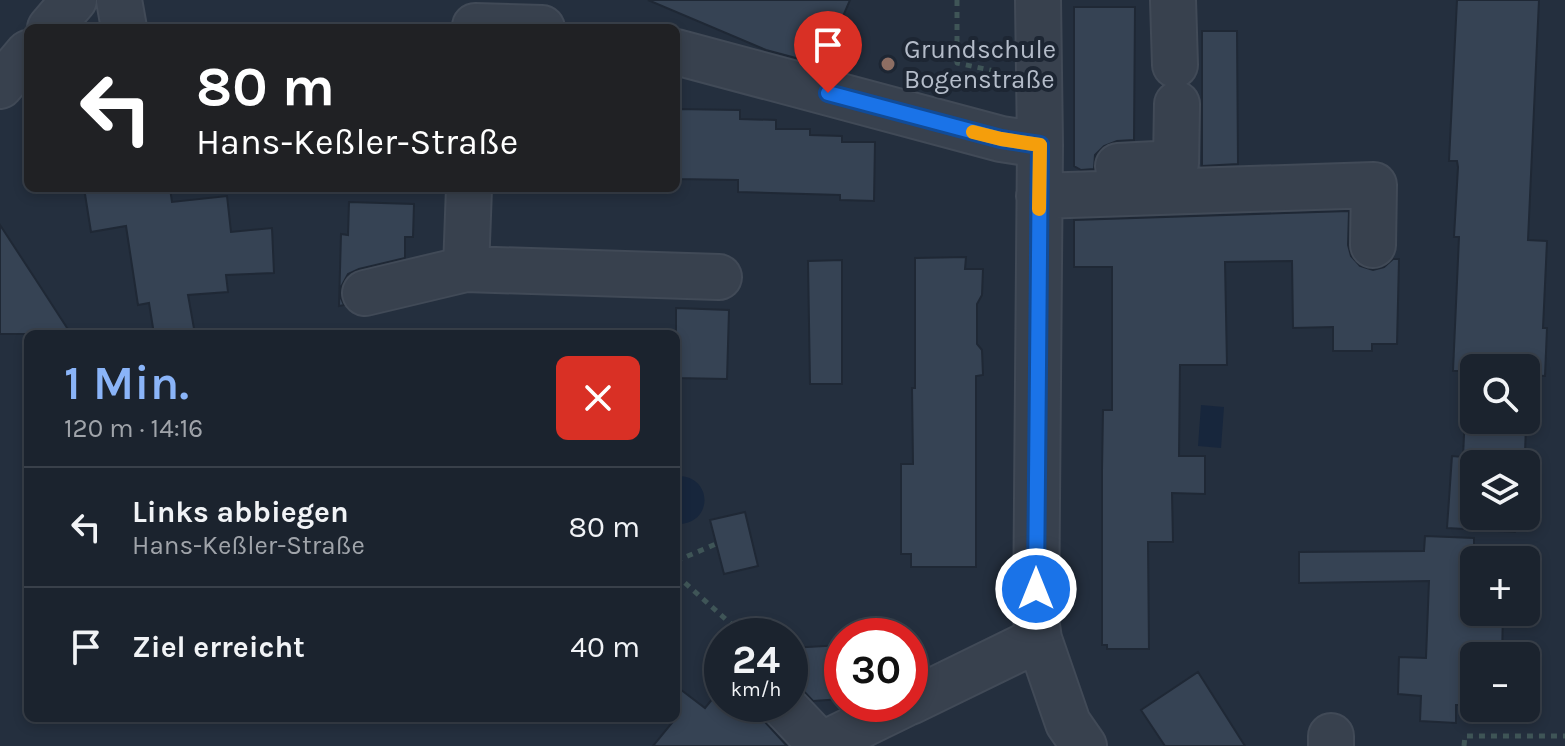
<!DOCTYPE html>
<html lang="de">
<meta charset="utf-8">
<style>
body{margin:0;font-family:Karla,sans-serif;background:#282f3a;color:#f1f3f6;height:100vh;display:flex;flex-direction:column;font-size:30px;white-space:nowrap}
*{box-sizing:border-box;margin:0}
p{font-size:26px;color:#a0a4aa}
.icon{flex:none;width:44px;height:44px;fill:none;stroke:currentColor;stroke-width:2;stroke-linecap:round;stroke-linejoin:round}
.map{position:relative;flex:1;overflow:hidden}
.sheet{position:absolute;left:24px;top:330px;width:656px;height:392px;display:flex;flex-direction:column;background:#1b232e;border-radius:12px;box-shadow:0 4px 12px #0003,0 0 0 2px #39404a}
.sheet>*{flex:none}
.top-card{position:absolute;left:24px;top:24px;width:656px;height:168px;border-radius:12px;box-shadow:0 4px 12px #0003,0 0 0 2px #39404a;background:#202124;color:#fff;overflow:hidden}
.buttons{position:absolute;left:1460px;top:354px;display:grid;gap:16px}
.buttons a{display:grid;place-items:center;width:80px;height:80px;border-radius:12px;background:#1b232e;box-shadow:0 4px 12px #0003,0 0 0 2px #39404a;font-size:40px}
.speed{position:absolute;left:704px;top:618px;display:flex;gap:16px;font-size:40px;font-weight:700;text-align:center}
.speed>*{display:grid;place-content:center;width:104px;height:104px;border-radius:50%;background:#1b232e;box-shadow:0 4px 12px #0003,0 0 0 2px #39404a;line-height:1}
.speed small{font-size:20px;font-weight:400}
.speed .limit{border:12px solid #d22;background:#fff;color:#111}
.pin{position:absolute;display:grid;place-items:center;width:68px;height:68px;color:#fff;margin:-82px -34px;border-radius:50% 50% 50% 0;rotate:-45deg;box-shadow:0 0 8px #0007}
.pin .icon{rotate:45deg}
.me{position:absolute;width:88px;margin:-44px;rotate:0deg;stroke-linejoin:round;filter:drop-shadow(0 0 6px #0008)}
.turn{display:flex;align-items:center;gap:28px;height:168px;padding:0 40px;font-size:36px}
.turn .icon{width:104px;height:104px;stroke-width:2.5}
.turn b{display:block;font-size:56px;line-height:68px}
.round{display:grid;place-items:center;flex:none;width:84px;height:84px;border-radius:12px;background:#282f3a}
.summary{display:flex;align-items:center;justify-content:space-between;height:136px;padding:0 40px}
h1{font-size:48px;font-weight:600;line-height:60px;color:#8ab4f8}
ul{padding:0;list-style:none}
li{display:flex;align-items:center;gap:24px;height:120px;padding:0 40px;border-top:2px solid #39404a}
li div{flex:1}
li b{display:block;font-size:30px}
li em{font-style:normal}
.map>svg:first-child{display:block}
.water{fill:#17263c}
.building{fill:#364354;stroke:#1f2835;stroke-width:2;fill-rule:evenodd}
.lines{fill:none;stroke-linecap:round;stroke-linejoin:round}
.minor-casing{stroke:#414a57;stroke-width:48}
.path{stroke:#3f5557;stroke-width:5;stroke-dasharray:6 6;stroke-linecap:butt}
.minor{stroke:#38414e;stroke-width:44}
.route-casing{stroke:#114b97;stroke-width:20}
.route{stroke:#1a73e8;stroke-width:14}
.slow{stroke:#f59e0b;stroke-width:14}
.education-dot{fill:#8d6e63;stroke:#1d2633;stroke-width:3}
.labels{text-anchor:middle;stroke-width:8;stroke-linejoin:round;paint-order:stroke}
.poi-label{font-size:26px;fill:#b4bcc9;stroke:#1d2633;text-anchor:start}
</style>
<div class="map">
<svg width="1565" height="746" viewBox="0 0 1565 746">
<rect width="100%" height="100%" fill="#242f3e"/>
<!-- water -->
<path class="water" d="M1201 405 1224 407 1221 448 1198 446Z
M676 476C714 474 714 526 676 524Z"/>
<!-- building -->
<path class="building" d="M648 0H850L822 65 766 50Z
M1457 0H1539L1528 240 1547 241 1543 328H1547L1545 376 1528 375 1525 452H1518V464H1474V516H1516L1515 532 1447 528 1452 456 1463 457 1467 371H1453L1459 237H1454L1458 167 1457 161H1449ZM1474 368H1526V420H1474Z
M1074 7H1135L1134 140 1117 141 1104 146 1095 155 1094 169 1081 170 1074 166Z
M1202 31H1237L1238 164 1202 166Z
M676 109 740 110V119L776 120V129H810V135L842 136V142H875L874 201 840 200V195L738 192V180L676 179Z
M84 188H170L172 202 227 196 231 232 272 228 274 273 226 275 228 292 188 295 195 334H154L149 303 138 305 126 226 91 232Z
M349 202 414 204 413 237H405V258L359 269 348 274 341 287V298L344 305 339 306 341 234 348 235Z
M1349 211 1348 245 1351 256 1360 266 1373 270 1384 267 1393 259H1399L1397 344H1372V351H1333V327L1293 328 1292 261 1225 262 1227 365H1180L1179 456H1205V494L1172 493 1173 542H1148L1149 649H1107V645H1102V470L1103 410H1112V267H1074V220Z
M0 225 36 280 71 334H0Z
M966 257 965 269H983L982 295 977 304V344L982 350 983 375 976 376V567H911V554H901V464H913L912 388H915V258Z
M842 260V384H810L808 261Z
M676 308 729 310 727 379 676 378Z
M745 512 758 566 724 574 710 520Z
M1425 536 1474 538V612H1503L1502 656H1474V697H1468V705H1456V723L1420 721 1421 696 1398 694 1399 657 1426 658 1429 581 1299 583V552L1424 551Z
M842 645V699L813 701 800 687 790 680V648Z
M1198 672 1245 746H1165L1141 710Z
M676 686 705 708 722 687V704H747L760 713 764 721 787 746H653L676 718Z"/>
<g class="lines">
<!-- minor casing -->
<g class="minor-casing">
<path id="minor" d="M119 0 124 28
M1038 0 1040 145 1036 619 1039 639 1068 723 1084 746
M1173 0 1175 65
M50 28 74 0
M475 28V26L542 28
M676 52 1001 139 1040 145
M0 86 28 53
M1118 166 1176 163 1177 104
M1039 196 1374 185 1373 245
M466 269 469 188
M365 293 466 269 719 277
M910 702 1039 639
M782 704 821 745 820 746
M821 745 905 704
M1331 746V736"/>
</g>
<!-- path -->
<path class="path" d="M957 0V63L999 72
M676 561 716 544
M676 575 739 631
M1464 746 1465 736H1565"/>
<!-- minor -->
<use href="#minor" class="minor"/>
</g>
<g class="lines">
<!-- route casing -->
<g class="route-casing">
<path id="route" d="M828 93 1001 139 1040 145 1036 589"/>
</g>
<!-- route -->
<use href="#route" class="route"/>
<!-- slow -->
<path class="slow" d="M973 132 1001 139 1040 145 1039 209"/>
</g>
<!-- markers -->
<circle class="education-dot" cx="888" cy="64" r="8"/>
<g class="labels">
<!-- poi labels -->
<g class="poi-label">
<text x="904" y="58">Grundschule<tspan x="904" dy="30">Bogenstraße</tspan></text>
</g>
</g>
</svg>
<div class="buttons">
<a><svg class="icon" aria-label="search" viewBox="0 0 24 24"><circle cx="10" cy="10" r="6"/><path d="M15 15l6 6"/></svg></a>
<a><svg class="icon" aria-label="layers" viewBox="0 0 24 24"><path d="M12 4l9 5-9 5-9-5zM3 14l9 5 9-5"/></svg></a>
<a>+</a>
<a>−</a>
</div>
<div class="speed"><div>24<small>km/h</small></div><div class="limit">30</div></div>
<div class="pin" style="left:828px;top:93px;background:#d93025"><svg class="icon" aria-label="arrive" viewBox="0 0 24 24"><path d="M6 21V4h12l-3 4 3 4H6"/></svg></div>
<svg class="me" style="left:1036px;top:589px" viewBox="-20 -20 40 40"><circle r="17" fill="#1a73e8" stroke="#fff" stroke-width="3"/><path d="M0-11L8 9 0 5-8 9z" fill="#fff"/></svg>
<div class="top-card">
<div class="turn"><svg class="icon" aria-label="left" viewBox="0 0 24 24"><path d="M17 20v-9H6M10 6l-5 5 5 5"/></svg><div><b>80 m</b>Hans-Keßler-Straße</div></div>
</div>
<section class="sheet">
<div class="summary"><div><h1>1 Min.</h1><p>120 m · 14:16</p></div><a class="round" style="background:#d93025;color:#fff"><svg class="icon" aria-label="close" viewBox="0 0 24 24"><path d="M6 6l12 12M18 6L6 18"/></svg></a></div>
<ul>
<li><svg class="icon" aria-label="left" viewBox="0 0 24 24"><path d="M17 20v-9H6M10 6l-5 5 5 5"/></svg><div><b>Links abbiegen</b><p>Hans-Keßler-Straße</p></div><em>80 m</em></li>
<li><svg class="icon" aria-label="arrive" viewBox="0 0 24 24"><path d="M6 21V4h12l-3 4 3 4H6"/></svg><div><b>Ziel erreicht</b></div><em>40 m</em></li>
</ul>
</section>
</div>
